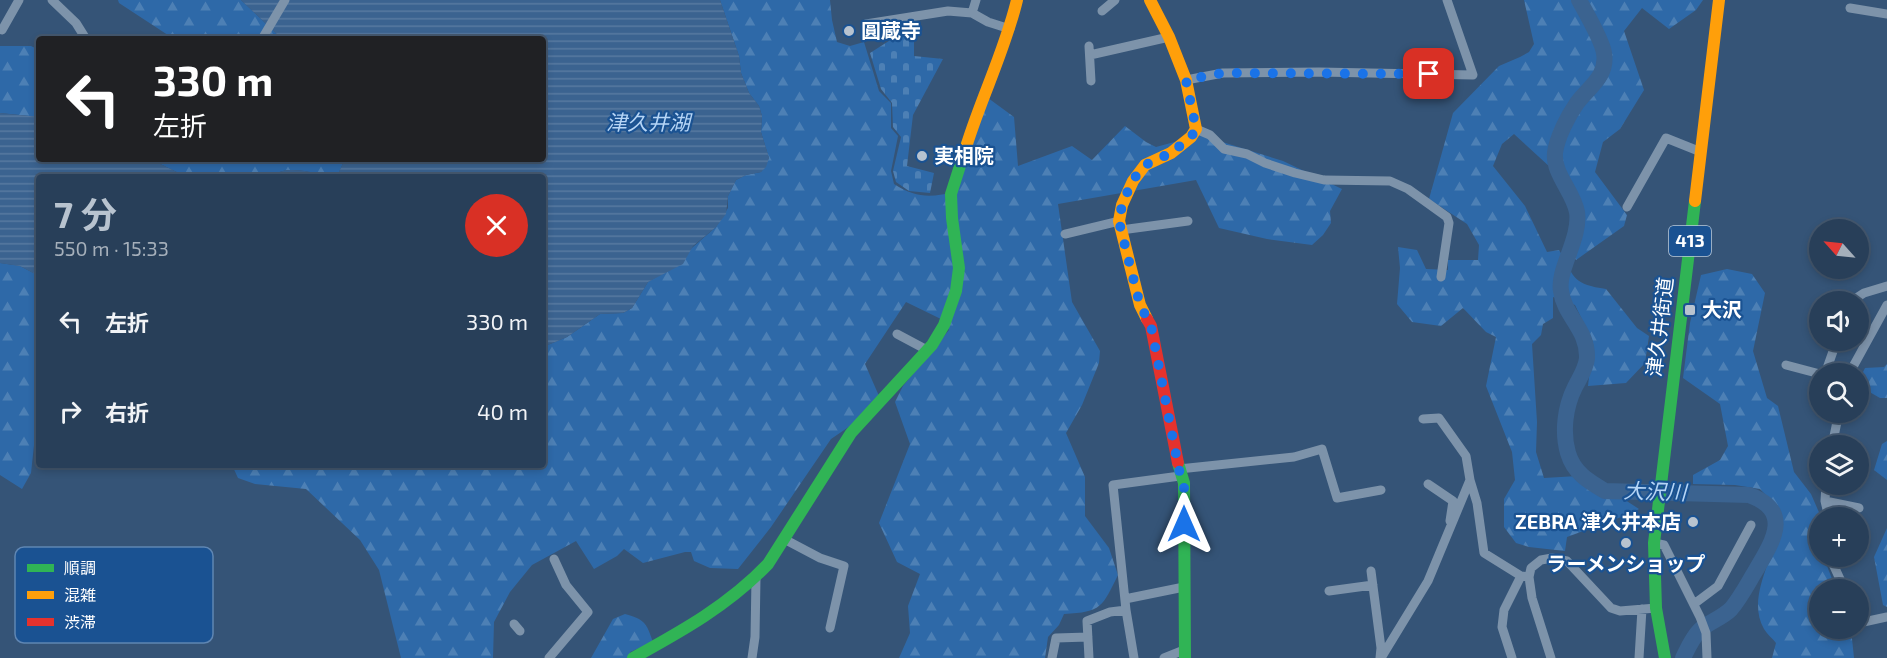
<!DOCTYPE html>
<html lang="ja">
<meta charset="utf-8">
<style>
body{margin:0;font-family:"Exo 2","Noto Sans JP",sans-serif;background:#30465f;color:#f1f3f6;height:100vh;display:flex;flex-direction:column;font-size:22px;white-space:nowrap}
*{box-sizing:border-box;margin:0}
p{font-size:20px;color:#a5afba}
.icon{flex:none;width:33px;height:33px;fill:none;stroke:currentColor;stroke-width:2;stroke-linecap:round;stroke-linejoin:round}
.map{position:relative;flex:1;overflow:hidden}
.drawer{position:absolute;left:36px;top:174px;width:510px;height:294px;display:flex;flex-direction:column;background:#283f59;border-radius:6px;box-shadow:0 3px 9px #0003,0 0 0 2px #44586f}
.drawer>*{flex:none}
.top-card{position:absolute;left:36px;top:36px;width:510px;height:126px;border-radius:6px;box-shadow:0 3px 9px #0003,0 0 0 2px #44586f;background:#202124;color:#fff;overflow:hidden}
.needle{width:39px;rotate:297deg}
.buttons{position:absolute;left:1809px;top:219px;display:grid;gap:12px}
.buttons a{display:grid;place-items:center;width:60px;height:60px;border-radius:50%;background:#283f59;box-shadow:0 3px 9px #0003,0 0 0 2px #44586f;font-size:30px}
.pin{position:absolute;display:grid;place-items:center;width:51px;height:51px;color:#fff;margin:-26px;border-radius:12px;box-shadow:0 3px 9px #0006}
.me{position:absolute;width:66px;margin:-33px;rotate:0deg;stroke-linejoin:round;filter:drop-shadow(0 0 4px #0008)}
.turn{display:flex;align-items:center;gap:21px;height:126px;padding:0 18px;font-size:27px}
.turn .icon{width:78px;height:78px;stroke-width:2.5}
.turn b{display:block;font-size:42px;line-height:51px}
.round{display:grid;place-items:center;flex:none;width:63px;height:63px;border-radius:32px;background:#30465f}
.headline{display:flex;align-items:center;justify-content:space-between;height:102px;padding:0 18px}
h1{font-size:36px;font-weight:700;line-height:45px;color:#b8c3cf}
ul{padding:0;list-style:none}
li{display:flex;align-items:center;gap:18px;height:90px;padding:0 18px}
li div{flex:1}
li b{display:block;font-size:22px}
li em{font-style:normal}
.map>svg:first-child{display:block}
.forest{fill:url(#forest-firs)}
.cemetery{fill:url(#cemetery-stones)}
.water{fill:url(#water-rules)}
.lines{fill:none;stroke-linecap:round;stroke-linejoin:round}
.river{stroke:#3b6390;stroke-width:16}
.street{stroke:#7d93aa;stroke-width:9}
.fast{stroke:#30b455;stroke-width:12}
.slow{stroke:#ff9f0a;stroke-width:12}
.jam{stroke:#e5322d;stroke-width:12}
.route{stroke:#1a73e8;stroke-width:10;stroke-dasharray:0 18}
.poi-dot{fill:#b8c3cf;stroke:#1a5292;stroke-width:2}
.labels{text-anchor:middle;stroke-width:4.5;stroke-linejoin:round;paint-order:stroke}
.shield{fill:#1a5292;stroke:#bacbde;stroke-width:1.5}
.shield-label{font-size:18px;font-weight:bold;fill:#fff}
.poi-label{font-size:20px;font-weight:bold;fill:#fff;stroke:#1a5292;text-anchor:start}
.street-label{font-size:20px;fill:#fff;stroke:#1a5292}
.water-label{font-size:21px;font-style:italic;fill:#b6d5f6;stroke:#1a5292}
.key{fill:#1a5292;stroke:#5f86b3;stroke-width:1.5}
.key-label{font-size:16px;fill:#fff}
</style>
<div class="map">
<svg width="1887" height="658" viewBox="0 0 1887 658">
<defs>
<pattern id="forest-firs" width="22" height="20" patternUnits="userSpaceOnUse" patternTransform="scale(1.5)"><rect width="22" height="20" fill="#2e69a8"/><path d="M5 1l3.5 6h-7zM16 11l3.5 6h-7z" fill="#4d80b5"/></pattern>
<pattern id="cemetery-stones" width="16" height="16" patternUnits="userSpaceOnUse" patternTransform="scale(1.5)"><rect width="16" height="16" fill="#2e69a8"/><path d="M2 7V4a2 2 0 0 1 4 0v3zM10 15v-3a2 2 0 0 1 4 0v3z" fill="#4d80b5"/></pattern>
<pattern id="water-rules" width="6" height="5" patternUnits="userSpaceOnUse" patternTransform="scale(1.5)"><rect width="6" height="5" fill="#3b6390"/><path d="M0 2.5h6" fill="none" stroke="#587aa1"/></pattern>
</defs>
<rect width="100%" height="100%" fill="#355477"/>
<!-- forest -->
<path class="forest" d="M118 0H241L282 39H174L119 3Z
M720 0H830L832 20 837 42 850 46 864 42 879 91 891 103V128L898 136 891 171 894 184C917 199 931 197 957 192L988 98 1014 117 1018 166 1072 146 1092 160 1125 126 1146 142 1156 147 1200 135 1283 161 1342 189 1330 211 1331 223 1323 235 1312 245 1267 239 1219 228 1196 180 1058 204 1072 302 1100 351 1099 363 1082 405 1066 433 1085 477V516L1109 548 1118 575C1102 607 1102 612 1064 614L1059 625 1048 637 1045 658H899L910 633 908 606 920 574 897 562 879 523 910 444 895 402 903 386 949 330 943 320 906 302 865 364 879 396 850 426 831 439 771 527 738 569 710 568 694 561 691 552H685L643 563 624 549 617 556 594 569 576 541 532 565 510 592 494 622 493 658H401L379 570 360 540 306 489 255 484 238 478 232 465H543V347L567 337 600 314 623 313 632 308 648 282 663 273 716 227 728 208V196L736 180 746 175 761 172 769 158 761 132 762 116 759 106 749 93 741 73 739 56Z
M1524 0H1703L1696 10 1669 29 1642 8 1624 31 1644 90 1620 129 1603 142 1595 172 1627 215 1624 226 1576 260 1566 243 1581 211 1566 176 1550 167 1514 134 1502 144 1493 166 1525 206 1547 252 1559 250C1575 278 1572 284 1606 289L1637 328 1649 336 1645 363 1626 383 1588 386 1593 342 1575 305 1553 297V318L1543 324 1541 335 1532 344 1537 422 1536 452 1544 478 1578 476 1622 498 1639 509 1632 513 1567 537 1565 551 1529 547 1516 543 1504 527V499L1515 480 1512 452 1486 386 1496 337 1486 332 1463 308 1441 326 1412 322 1397 304 1400 268 1398 247 1417 250 1426 269 1448 270V260H1478L1479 245 1467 224 1429 199 1453 113 1499 66 1520 57 1529 52 1534 44Z
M0 46H31L39 50V117L0 113Z
M150 159H345L339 172C310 178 295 161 268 177H187Z
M0 263 20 266 39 276V417H37L31 473 22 489 0 475Z
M1727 269 1752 274 1765 293 1753 351 1767 398 1778 406 1794 472 1811 494 1821 517 1820 518V556L1827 557V566L1836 589 1820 590V628L1851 629 1854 658H1772L1776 643C1773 639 1767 634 1764 629 1743 592 1785 548 1776 512 1774 504 1766 495 1760 489L1735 485 1693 484V475L1720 460 1728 446 1720 404 1683 378 1690 323 1701 275Z
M1887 364V398H1880L1859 386V380L1865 368 1884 367Z
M1887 441V480L1874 470 1882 444Z
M1887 528V607L1883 605 1874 557Z
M625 614C645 620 646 622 653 642L630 652V658H591L613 619Z"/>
<!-- cemetery -->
<path class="cemetery" d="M914 25V56L943 59 913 115 907 166 934 173 930 193 909 191 896 182 893 171 901 137 893 127 892 103 881 89 870 53Z"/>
<!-- water -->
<path class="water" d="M241 0H720L739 56 741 73 749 93 759 106 762 116 761 132 769 158 766 167 761 172 746 175 736 180 728 196 726 214 716 227 693 246 683 264 648 282 632 308 623 313 600 314 567 337 543 347V177H268C295 161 310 178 339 172L345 159H543V39H282Z
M0 113 39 117V159H150L187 177H39V276L20 266 0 263Z"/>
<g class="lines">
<!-- river -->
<path class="river" d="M1579 0C1586 13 1602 40 1604 53 1608 76 1589 87 1577 103 1568 116 1557 137 1555 153 1553 174 1573 191 1577 212 1581 238 1557 270 1561 291 1564 316 1588 329 1587 358 1586 369 1580 377 1575 387 1565 407 1562 432 1568 453 1574 473 1588 481 1605 491L1749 495C1793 511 1773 541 1756 570 1748 583 1741 597 1731 609 1722 618 1709 622 1700 630 1692 638 1688 648 1683 658"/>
<!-- street -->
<path class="street" d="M52 0 76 23 86 39
M1850 8 1887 14
M1102 11 1115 0
M972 13 976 0
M866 24 948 11 972 13 988 22 1010 29
M2 30 19 0
M262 39 285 0
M1089 46 1091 81
M1090 55 1169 37
M1186 80 1223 73 1319 72 1473 75 1447 0
M1196 129 1210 135 1224 149 1247 154 1265 163 1295 173 1324 180 1390 181 1408 189 1447 217 1449 223 1441 277
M1627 207 1666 138 1701 152
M1121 230 1188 221
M1065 234 1119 221
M1850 302 1864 293 1887 286
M897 334 927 350
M1786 365 1820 374
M1825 374 1837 340
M1849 374 1887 305
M1832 446 1839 412
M1179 469 1294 457 1322 449 1337 498 1381 490
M1470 480 1477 503 1484 553 1521 576 1529 577
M1428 484 1453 501 1450 521
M1826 484 1825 501 1829 518
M1825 501 1859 508
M784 539 820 558 844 566 830 628
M1654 543 1664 545 1700 617 1706 633 1707 658
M1834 556 1833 564 1845 590
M1371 571 1381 648 1380 658
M1329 591 1373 585
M1125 599 1184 587
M1694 604 1718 586 1751 525
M1126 610 1134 658
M1858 621 1859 623 1887 617
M514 624 520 631
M549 658 588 612 566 585 554 559
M752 658 755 637 756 578
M1052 658 1056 638 1088 637
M1089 658 1087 621 1110 612 1126 610 1113 485 1180 476
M1164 658 1184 650
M1381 658 1428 581 1470 480 1466 456 1439 418 1423 419
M1512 658 1502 627 1504 610 1521 576
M1551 658 1532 598 1529 577 1531 568 1541 560 1552 558 1567 561 1611 608 1620 611 1656 608
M1639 658 1642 609"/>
<!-- fast -->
<path class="fast" d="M1178 463 1184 483 1185 658
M633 658C682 631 729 605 768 564L851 433 932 345 944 325 956 291 959 268 952 218 951 194 967 144
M1665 658 1656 608 1654 543 1695 201"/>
<!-- slow -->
<path class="slow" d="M967 144C982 96 1005 50 1017 0
M1695 201 1719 0
M1147 319 1140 305 1119 221 1122 205 1133 181 1145 165 1171 153 1191 137 1196 129 1186 80 1169 37 1150 0"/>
<!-- jam -->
<path class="jam" d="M1147 319 1151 326 1178 463"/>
</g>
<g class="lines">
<!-- route -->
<path class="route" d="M1184 524V483L1179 470 1151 326 1140 305 1121 230 1119 221 1122 205 1132 181 1145 165 1171 153 1191 137 1196 129 1186 80 1223 73 1429 74"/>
</g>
<!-- markers -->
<g class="poi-dot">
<circle cx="849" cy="31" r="6"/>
<circle cx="922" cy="156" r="6"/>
<rect x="1684" y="304" width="12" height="12" rx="3"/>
<circle cx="1693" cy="522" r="6"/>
<circle cx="1626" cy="543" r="6"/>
</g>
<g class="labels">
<!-- shield labels -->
<rect class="shield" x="1669" y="226" width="42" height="30" rx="4.5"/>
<g class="shield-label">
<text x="1690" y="247">413</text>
</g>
<!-- poi labels -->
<g class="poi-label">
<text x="861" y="38">圓蔵寺</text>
<text x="934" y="163">実相院</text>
<text x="1702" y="317">大沢</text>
<text x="1681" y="529" text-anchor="end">ZEBRA 津久井本店</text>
<text x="1626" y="571" text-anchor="middle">ラーメンショップ</text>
</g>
<!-- street labels -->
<g class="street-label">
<text transform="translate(1660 327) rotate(-83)" y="7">津久井街道</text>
</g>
<!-- water labels -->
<g class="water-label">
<text x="648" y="130">津久井湖</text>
<text transform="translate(1655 492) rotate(2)" y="7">大沢川</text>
</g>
</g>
<!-- legend -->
<rect x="15" y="547" width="198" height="96" rx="9" class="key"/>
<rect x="27" y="564" width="27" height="8" fill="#30b455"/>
<rect x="27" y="591" width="27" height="8" fill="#ff9f0a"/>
<rect x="27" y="618" width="27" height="8" fill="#e5322d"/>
<g class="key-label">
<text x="64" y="574">順調</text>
<text x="64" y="601">混雑</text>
<text x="64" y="628">渋滞</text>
</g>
</svg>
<div class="buttons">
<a><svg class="needle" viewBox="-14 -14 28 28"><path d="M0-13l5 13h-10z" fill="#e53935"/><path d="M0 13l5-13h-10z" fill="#a5afba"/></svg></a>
<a><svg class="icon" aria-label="sound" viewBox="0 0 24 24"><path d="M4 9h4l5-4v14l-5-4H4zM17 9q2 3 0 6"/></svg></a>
<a><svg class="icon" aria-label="search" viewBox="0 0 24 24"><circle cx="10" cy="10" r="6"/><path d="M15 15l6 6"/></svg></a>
<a><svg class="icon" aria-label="layers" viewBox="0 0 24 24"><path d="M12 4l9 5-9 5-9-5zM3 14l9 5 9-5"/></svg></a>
<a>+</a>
<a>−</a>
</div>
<div class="pin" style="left:1429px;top:74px;background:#d93025"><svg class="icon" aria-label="arrive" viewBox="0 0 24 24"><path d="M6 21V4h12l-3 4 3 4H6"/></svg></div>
<svg class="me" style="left:1184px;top:524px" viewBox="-20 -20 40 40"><path d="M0-17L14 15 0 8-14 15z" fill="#1a73e8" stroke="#fff" stroke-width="4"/></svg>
<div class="top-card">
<div class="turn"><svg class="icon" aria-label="left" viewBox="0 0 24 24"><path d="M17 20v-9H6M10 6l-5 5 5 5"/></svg><div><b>330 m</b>左折</div></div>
</div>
<section class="drawer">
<div class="headline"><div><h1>7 分</h1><p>550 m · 15:33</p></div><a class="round" style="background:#d93025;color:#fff"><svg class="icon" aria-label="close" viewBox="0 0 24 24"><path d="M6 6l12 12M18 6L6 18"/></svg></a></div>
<ul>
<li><svg class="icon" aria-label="left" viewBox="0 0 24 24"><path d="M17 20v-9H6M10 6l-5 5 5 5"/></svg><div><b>左折</b></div><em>330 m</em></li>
<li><svg class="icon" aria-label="right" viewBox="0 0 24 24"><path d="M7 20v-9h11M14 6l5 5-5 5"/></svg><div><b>右折</b></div><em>40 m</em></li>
</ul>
</section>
</div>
